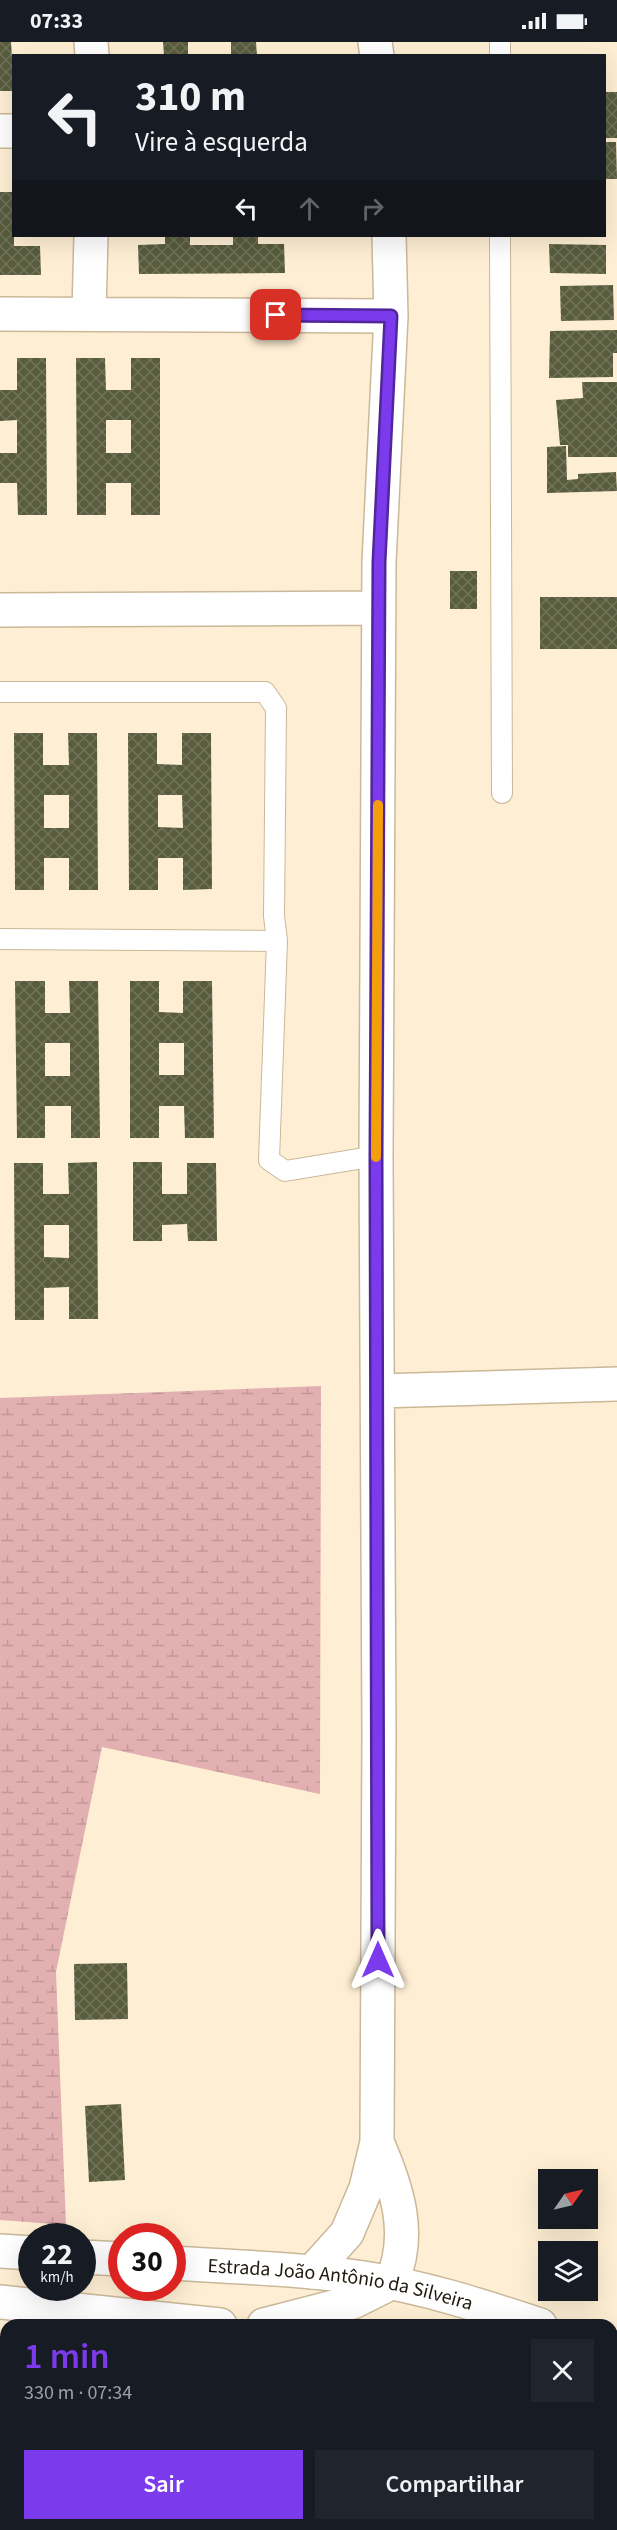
<!DOCTYPE html>
<html lang="pt">
<meta charset="utf-8">
<style>
body{margin:0;font-family:"Source Sans 3",sans-serif;background:#20242c;color:#f1f3f6;height:100vh;display:flex;flex-direction:column;font-size:22px;white-space:nowrap}
*{box-sizing:border-box;margin:0}
p{font-size:20px;color:#9ea1a6}
.icon{flex:none;width:33px;height:33px;fill:none;stroke:currentColor;stroke-width:2;stroke-linecap:round;stroke-linejoin:round}
.map{position:relative;flex:1;overflow:hidden}
.details{position:absolute;left:0px;top:2277px;width:618px;height:212px;display:flex;flex-direction:column;background:#171b24;border-radius:18px 18px 0 0;box-shadow:0 6px 24px #0002}
.details>*{flex:none}
.hud{position:absolute;left:12px;top:12px;width:594px;height:183px;border-radius:0px;box-shadow:0 6px 24px #0002;background:#171b24;color:#f1f3f6;overflow:hidden}
.needle{width:39px;rotate:56deg}
.tools{position:absolute;left:538px;top:2127px;display:grid;gap:12px}
.tools a{display:grid;place-items:center;width:60px;height:60px;border-radius:0px;background:#171b24;box-shadow:0 6px 24px #0002;font-size:30px}
.speed{position:absolute;left:18px;top:2181px;display:flex;gap:12px;font-size:30px;font-weight:700;text-align:center}
.speed>*{display:grid;place-content:center;width:78px;height:78px;border-radius:50%;background:#171b24;box-shadow:0 6px 24px #0002;line-height:1}
.speed small{font-size:15px;font-weight:400}
.speed .limit{border:9px solid #d22;background:#fff;color:#111}
.pin{position:absolute;display:grid;place-items:center;width:51px;height:51px;color:#fff;margin:-26px;border-radius:12px;box-shadow:0 3px 9px #0006}
.me{position:absolute;width:66px;margin:-33px;rotate:0deg;stroke-linejoin:round;filter:drop-shadow(0 0 4px #0008)}
.turn{display:flex;align-items:center;gap:21px;height:126px;padding:0 24px;font-size:27px}
.turn .icon{width:78px;height:78px;stroke-width:2.5}
.turn b{display:block;font-size:42px;line-height:51px}
.lanes{display:flex;align-items:center;height:57px;padding:0 24px;background:#0003;justify-content:center;gap:30px;direction:ltr}
.lanes .off{opacity:.35}
.round{display:grid;place-items:center;flex:none;width:63px;height:63px;border-radius:0px;background:#20242c}
.headline{display:flex;align-items:center;justify-content:space-between;height:102px;padding:0 24px}
h1{font-size:36px;font-weight:600;line-height:45px;color:#7c3aed}
.action{display:flex;gap:12px;margin-top:auto;padding:12px 24px}
.action a{flex:1;height:69px;border-radius:0px;background:#7c3aed;color:#fff;font-size:24px;font-weight:600;line-height:69px;text-align:center}
.action a+a{background:#20242c;color:#f1f3f6}
.status{display:flex;justify-content:space-between;align-items:center;height:42px;padding:0 30px;background:#171b24;direction:ltr}
.status svg{height:16px;fill:currentColor}
.map>svg:first-child{display:block}
.wetland{fill:url(#wetland-marsh)}
.building{fill:url(#building-cross-hatch);fill-rule:evenodd}
.lines{fill:none;stroke-linecap:round;stroke-linejoin:round}
.service-casing{stroke:#cab898;stroke-width:22}
.minor-casing{stroke:#cab898;stroke-width:36}
.secondary-casing{stroke:#cab898;stroke-width:36}
.service{stroke:#fff;stroke-width:20}
.minor{stroke:#fff;stroke-width:33}
.secondary{stroke:#fff;stroke-width:33}
.route-casing{stroke:#51269a;stroke-width:15}
.route{stroke:#7c3aed;stroke-width:10}
.slow{stroke:#f59e0b;stroke-width:10}
.labels{text-anchor:middle;stroke-width:6;stroke-linejoin:round;paint-order:stroke}
.street-label{font-size:20px;fill:#20190d;stroke:#fff}
</style>
<div class="status"><b>07:33</b><svg viewBox="0 0 49 12"><path d="M0 12V9h3v3zM5 12V6h3v6zM10 12V3h3v9zM15 12V0h3v12zM26 1h20v11H26zM47 4h2v5h-2z"/></svg></div>
<div class="map">
<svg width="617" height="2488" viewBox="0 0 617 2488">
<defs>
<pattern id="wetland-marsh" width="20" height="14" patternUnits="userSpaceOnUse" patternTransform="scale(1.5)"><rect width="20" height="14" fill="#e3b0b2"/><path d="M1 5h8M5 5V1M11 12h8M15 12V8" fill="none" stroke="#c29798"/></pattern>
<pattern id="building-cross-hatch" width="8" height="8" patternUnits="userSpaceOnUse" patternTransform="scale(1.5)"><rect width="8" height="8" fill="#585c3d"/><path d="M0 0l8 8M0 8l8-8" fill="none" stroke="#71745b"/></pattern>
</defs>
<rect width="100%" height="100%" fill="#feefd4"/>
<!-- wetland -->
<path class="wetland" d="M321 1344 320 1752 102 1705 56 1930 66 2183 0 2178V1356Z"/>
<!-- building -->
<path class="building" d="M0 0H11L14 49H0Z
M163 0H188V14H164Z
M231 0H256L257 14H231Z
M604 50H617V96H604Z
M604 100H616L617 137H604Z
M0 150H14V204H40L41 233H0Z
M165 194H190V203H233V194H258V202H284L285 231 139 232 138 203 165 202Z
M549 202 606 203V232L550 231Z
M613 243 614 278 561 279 560 244Z
M617 288V311H613V335L549 336 550 289Z
M17 316H46L47 473H18L17 441H0V411H17V378L0 379V348H17Z
M76 316H105L106 348H131V316H160V473H131V441H106V473H77ZM106 378H131V411H106Z
M582 340H617V415H568V403H560L556 358 583 356Z
M566 404 567 438 578 437V432L616 430 617 449 547 451V405Z
M450 529H477V567H450Z
M540 555H617V607H540Z
M14 691H43V723H69L68 691H97L98 848H69V816H44V848H15ZM44 753H69V786H44Z
M128 691H157V722L182 723V691H211L212 847 183 848V816H158V848H129ZM158 753H182L183 786 158 785Z
M15 939H45V971H70L69 939H98L100 1096H71V1064H45V1096H17ZM45 1001H70V1034H45Z
M130 939H159V970L183 971V939H212L214 1096H185L184 1064H159V1096H130ZM159 1001H184V1033H159Z
M97 1120 98 1277H69V1245L44 1246V1278H15L14 1121H43V1152H69L68 1121ZM44 1183H69V1216L44 1215Z
M133 1120H162V1152H187V1121H216L217 1199H188L187 1182 162 1183V1199H133Z
M127 1921 128 1977 75 1978 74 1922Z
M121 2062 125 2138 89 2140 85 2064Z
M612 2459 617 2461V2488H550L552 2482H612Z
M42 2482H96L95 2488H41Z"/>
<g class="lines">
<!-- service casing -->
<g class="service-casing">
<path id="service" d="M500 14V0
M500 194 502 751
M0 650H265L276 666 274 874 277 899 269 1118 285 1129 376 1114
M0 897 277 899"/>
</g>
<!-- minor casing -->
<g class="minor-casing">
<path id="minor" d="M91 0 92 14
M375 0 377 14
M0 89H14
M89 271 91 194
M0 272 391 274
M0 568 379 566
M378 1349 617 1342
M377 2100C397 2146 413 2193 391 2241
M312 2230 347 2191 366 2146 377 2100 379 1690 376 1114 379 520 391 274 389 194
M299 2488V2482"/>
</g>
<!-- secondary casing -->
<g class="secondary-casing">
<g id="secondary">
<path d="M0 2209 32 2211"/>
<path d="M82 2215 122 2217"/>
<path id="s1" d="M172 2221C236 2225 301 2227 364 2236 424 2245 482 2264 540 2283"/>
<path d="M0 2260 220 2283"/>
<path d="M264 2283 353 2260 391 2241"/>
<path d="M612 2306 617 2308"/>
<path d="M612 2360 617 2362"/>
</g>
</g>
<!-- service -->
<use href="#service" class="service"/>
<!-- minor -->
<use href="#minor" class="minor"/>
<!-- secondary -->
<use href="#secondary" class="secondary"/>
</g>
<g class="lines">
<!-- route casing -->
<g class="route-casing">
<path id="route" d="M276 273 391 274 379 520 376 1114 378 1918"/>
</g>
<!-- route -->
<use href="#route" class="route"/>
<!-- slow -->
<path class="slow" d="M376 1115 378 763"/>
</g>
<g class="labels">
<!-- street labels -->
<g class="street-label">
<text dy="7" stroke="none"><textPath href="#s1" startOffset="170">Estrada João Antônio da Silveira</textPath></text>
</g>
</g>
</svg>
<div class="tools">
<a><svg class="needle" viewBox="-14 -14 28 28"><path d="M0-13l5 13h-10z" fill="#e53935"/><path d="M0 13l5-13h-10z" fill="#9ea1a6"/></svg></a>
<a><svg class="icon" aria-label="layers" viewBox="0 0 24 24"><path d="M12 4l9 5-9 5-9-5zM3 14l9 5 9-5"/></svg></a>
</div>
<div class="speed"><div>22<small>km/h</small></div><div class="limit">30</div></div>
<div class="pin" style="left:276px;top:273px;background:#d93025"><svg class="icon" aria-label="arrive" viewBox="0 0 24 24"><path d="M6 21V4h12l-3 4 3 4H6"/></svg></div>
<svg class="me" style="left:378px;top:1918px" viewBox="-20 -20 40 40"><path d="M0-17L14 15 0 8-14 15z" fill="#7c3aed" stroke="#fff" stroke-width="4"/></svg>
<div class="hud">
<div class="turn"><svg class="icon" aria-label="left" viewBox="0 0 24 24"><path d="M17 20v-9H6M10 6l-5 5 5 5"/></svg><div><b>310 m</b>Vire à esquerda</div></div>
<div class="lanes"><svg class="icon" aria-label="left" viewBox="0 0 24 24"><path d="M17 20v-9H6M10 6l-5 5 5 5"/></svg><svg class="icon off" aria-label="ahead" viewBox="0 0 24 24"><path d="M12 20V5M6 11l6-6 6 6"/></svg><svg class="icon off" aria-label="right" viewBox="0 0 24 24"><path d="M7 20v-9h11M14 6l5 5-5 5"/></svg></div>
</div>
<section class="details">
<div class="headline"><div><h1>1 min</h1><p>330 m · 07:34</p></div><a class="round"><svg class="icon" aria-label="close" viewBox="0 0 24 24"><path d="M6 6l12 12M18 6L6 18"/></svg></a></div>
<div class="action"><a>Sair</a><a>Compartilhar</a></div>
</section>
</div>
